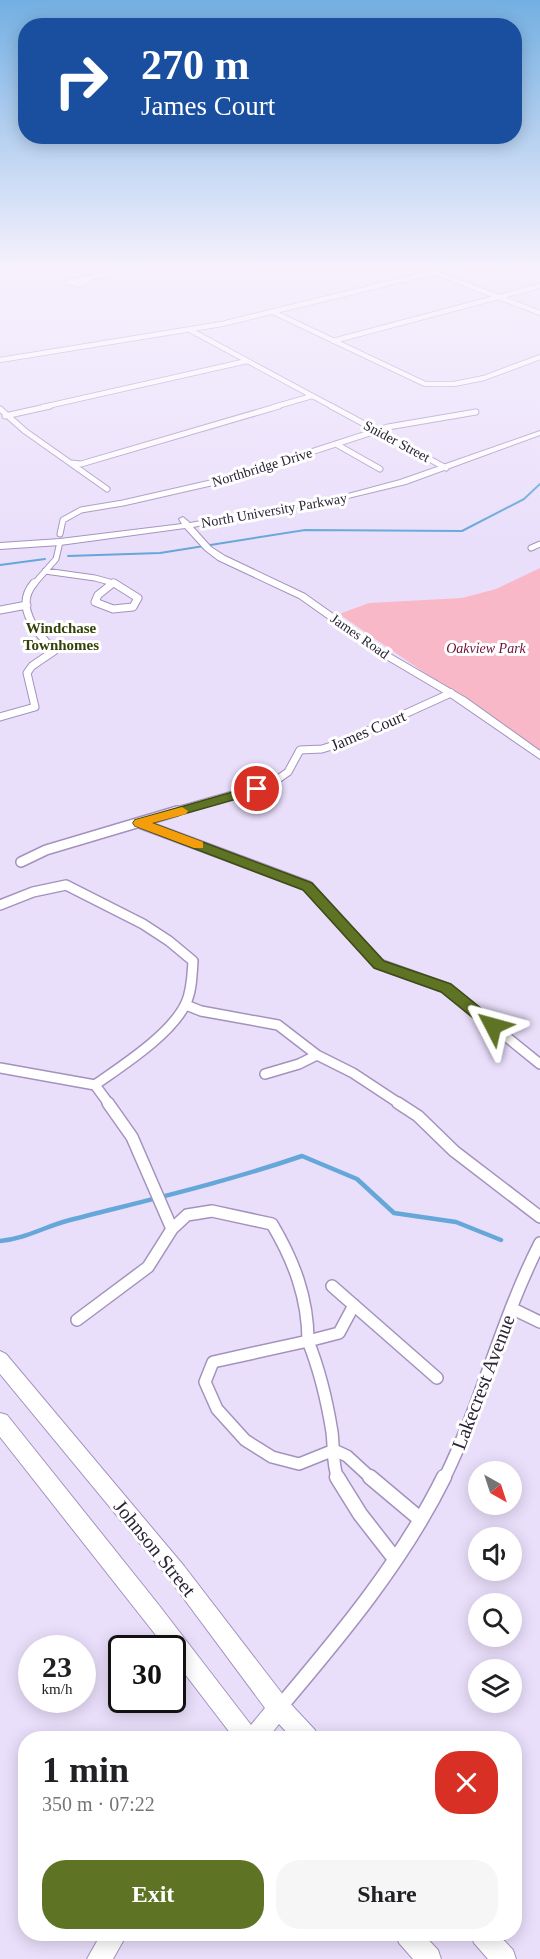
<!DOCTYPE html>
<meta charset="utf-8">
<style>
body{margin:0;font-family:Georgia,serif;background:#f6f6f6;color:#202124;height:100vh;display:flex;flex-direction:column;font-size:22px;white-space:nowrap}
*{box-sizing:border-box;margin:0}
p{font-size:20px;color:#757577}
.icon{flex:none;width:33px;height:33px;fill:none;stroke:currentColor;stroke-width:2;stroke-linecap:round;stroke-linejoin:round}
.map{position:relative;flex:1;overflow:hidden}
.details{position:absolute;left:18px;top:1731px;width:504px;height:210px;display:flex;flex-direction:column;background:#fff;border-radius:24px;box-shadow:0 3px 15px #0003}
.details>*{flex:none}
.banner{position:absolute;left:18px;top:18px;width:504px;height:126px;border-radius:24px;box-shadow:0 3px 15px #0003;background:#1a4fa0;color:#fff;overflow:hidden}
.needle{width:39px;rotate:141deg}
.fabs{position:absolute;left:468px;top:1461px;display:grid;gap:12px}
.fabs a{display:grid;place-items:center;width:54px;height:54px;border-radius:50%;background:#fff;box-shadow:0 3px 15px #0003;font-size:30px}
.speed{position:absolute;left:18px;top:1635px;display:flex;gap:12px;font-size:30px;font-weight:700;text-align:center}
.speed>*{display:grid;place-content:center;width:78px;height:78px;border-radius:50%;background:#fff;box-shadow:0 3px 15px #0003;line-height:1}
.speed small{font-size:15px;font-weight:400}
.speed .limit{border:3px solid #111;border-radius:9px;background:#fff;color:#111}
.pin{position:absolute;display:grid;place-items:center;width:51px;height:51px;color:#fff;margin:-26px;border:3px solid #fff;border-radius:50%;box-shadow:0 2px 6px #0007}
.me{position:absolute;width:66px;margin:-33px;rotate:309deg;stroke-linejoin:round;filter:drop-shadow(0 0 4px #0008)}
.turn{display:flex;align-items:center;gap:21px;height:126px;padding:0 24px;font-size:27px}
.turn .icon{width:78px;height:78px;stroke-width:2.5}
.turn b{display:block;font-size:42px;line-height:51px}
.round{display:grid;place-items:center;flex:none;width:63px;height:63px;border-radius:24px;background:#f6f6f6}
.head{display:flex;align-items:center;justify-content:space-between;height:102px;padding:0 24px}
h1{font-size:36px;font-weight:600;line-height:45px}
.action{display:flex;gap:12px;margin-top:auto;padding:12px 24px}
.action a{flex:1;height:69px;border-radius:24px;background:#5e7323;color:#fff;font-size:24px;font-weight:600;line-height:69px;text-align:center}
.action a+a{background:#f6f6f6;color:#202124}
.map>svg:first-child{display:block}
.green{fill:#f9b8c8}
.lines{fill:none;stroke-linecap:round;stroke-linejoin:round}
.stream-far2{stroke:#65a7d9;stroke-width:1.5}
.stream-far1{stroke:#65a7d9;stroke-width:2}
.stream{stroke:#65a7d9;stroke-width:4.5}
.street-far5-casing{stroke:#a492be;stroke-width:6}
.street-far4-casing{stroke:#a492be;stroke-width:7}
.street-far3-casing{stroke:#a492be;stroke-width:9}
.street-far2-casing{stroke:#a492be;stroke-width:12}
.street-far1-casing{stroke:#a492be;stroke-width:14}
.street-casing{stroke:#a492be;stroke-width:17}
.secondary-casing{stroke:#a492be;stroke-width:2}
.street-far5{stroke:#fff;stroke-width:4.5}
.street-far4{stroke:#fff;stroke-width:5}
.street-far3{stroke:#fff;stroke-width:7}
.street-far2{stroke:#fff;stroke-width:9}
.street-far1{stroke:#fff;stroke-width:11}
.street{stroke:#fff;stroke-width:14}
.secondary{fill:#fff;fill-rule:evenodd}
.route{fill:#5e7323;stroke:#3d4b17;stroke-width:1.5}
.slow{fill:#f59e0b}
.labels{text-anchor:middle;stroke-width:6;stroke-linejoin:round;paint-order:stroke}
.far-street-label{font-size:14px;fill:#2a2335;stroke:#fff}
.far-park-label{font-size:14px;font-style:italic;fill:#6e0f36;stroke:#fff}
.far-neighbourhood-label{font-size:15px;font-weight:bold;fill:#344208;stroke:#fff}
.street-label{font-size:16px;fill:#2a2335;stroke:#fff}
.near-street-label{font-size:20px;fill:#2a2335;stroke:#fff}
</style>
<div class="map">
<svg width="540" height="1959" viewBox="0 0 540 1959">
<rect width="100%" height="100%" fill="#eadffb"/>
<!-- green -->
<path class="green" d="M540 568V752L339 614 369 603 462 598 496 589Z"/>
<g class="lines">
<!-- stream-far2 -->
<path class="stream-far2" d="M0 273 17 268"/>
<!-- stream-far1 -->
<path class="stream-far1" d="M68 556 160 553 305 530 462 531 524 499 540 484
M0 565 45 559"/>
<!-- stream -->
<path class="stream" d="M0 1241C25 1239 46 1226 70 1220 148 1200 226 1182 302 1156L357 1179 394 1213 456 1222 501 1240"/>
<!-- street-far5 casing -->
<g class="street-far5-casing">
<path id="street-far5" d="M434 272 540 313
M90 279 80 285 68 282 136 268
M273 312 425 384H454L484 378 540 357
M190 330 333 407
M333 341 540 286
M0 360 222 324 451 268
M43 407 247 361
M274 407 312 396"/>
</g>
<!-- street-far4 casing -->
<g class="street-far4-casing">
<path id="street-far4" d="M331 406 446 468
M0 409 25 431 107 489
M5 416 50 406
M336 444 380 469
M71 463 81 464 279 406
M60 534 63 520 81 510 123 503 228 479 388 427 476 412
M531 548 540 544
M45 571 95 578 113 583
M113 583 118 585
M33 585 56 559 60 542
M111 585 113 583"/>
</g>
<!-- street-far3 casing -->
<g class="street-far3-casing">
<path id="street-far3" d="M113 583 98 595 95 602 113 609 133 607 138 598 114 583
M0 610 27 605
M0 717 35 707 27 673 32 666 54 651C38 633 13 607 34 583
M172 812 271 784 288 772 300 750 322 749 341 743 451 693"/>
</g>
<!-- street-far2 casing -->
<g class="street-far2-casing">
<path id="street-far2" d="M139 823 308 886 379 964 446 988 540 1064
M21 862 46 850 177 811
M0 905 33 892 66 885 143 924 169 941 193 961C192 975 192 990 186 1003 172 1034 123 1065 95 1085L0 1068
M186 1005 201 1011 278 1025 317 1055
M265 1074 299 1064 317 1055 353 1073 400 1104
M95 1085 109 1104"/>
</g>
<!-- street-far1 casing -->
<g class="street-far1-casing">
<path id="street-far1" d="M398 1103 418 1116 454 1151 540 1217
M172 1229 187 1215 212 1211 272 1224C294 1261 308 1298 308 1341L213 1362 205 1382 217 1409 245 1440 272 1457 299 1464 334 1450 347 1456 372 1479
M332 1286 437 1378
M511 1308 540 1322
M77 1320 148 1267 172 1229 132 1137 108 1103
M338 1479C332 1464 334 1448 332 1432 327 1401 320 1371 308 1341L339 1333 354 1305
M444 1479C482 1402 501 1319 540 1243"/>
</g>
<!-- street casing -->
<g class="street-casing">
<path id="street" d="M337 1477 360 1514 395 1559
M370 1477 420 1519
M279 1708C340 1636 402 1562 444 1477"/>
</g>
<!-- secondary casing -->
<g class="secondary-casing">
<path id="secondary" d="M540 431V435L406 484 348 498 193 527 211 547 225 556 305 594 387 652 466 698 540 751V759L447 695 381 656 299 598 218 560 205 550 185 528 60 545 0 549V543L60 539 182 524 179 519 183 517 190 523 348 494 400 480Z
M0 1351 6 1354 184 1566 287 1700 315 1730 318 1738H292L279 1724 268 1738H234L172 1657V1648H166L0 1437V1413L7 1415 158 1604 251 1725 265 1708 170 1580 0 1374Z
M101 1934H127L113 1959H87Z
M396 1934H423L438 1950 441 1959H413L399 1943Z
M471 1934H498L513 1950 516 1959H488L474 1943Z"/>
</g>
<!-- street-far5 -->
<use href="#street-far5" class="street-far5"/>
<!-- street-far4 -->
<use href="#street-far4" class="street-far4"/>
<!-- street-far3 -->
<use href="#street-far3" class="street-far3"/>
<!-- street-far2 -->
<use href="#street-far2" class="street-far2"/>
<!-- street-far1 -->
<use href="#street-far1" class="street-far1"/>
<!-- street -->
<use href="#street" class="street"/>
<!-- secondary -->
<use href="#secondary" class="secondary"/>
</g>
<!-- sky -->
<linearGradient id="sky" x2="0" y2="1"><stop stop-color="#73afe2"/><stop offset="0.49" stop-color="#f6f1fd"/><stop offset="1" stop-color="#f6f1fd" stop-opacity="0"/></linearGradient>
<rect width="540" height="543" fill="url(#sky)"/>
<!-- route -->
<path class="route" d="M257 785 262 789 261 792 152 823 312 883 384 961 451 984 498 1022 500 1026 498 1030H488L441 992 374 968 303 890 135 826 133 823 135 820Z"/>
<!-- slow -->
<path class="slow" d="M182 807 188 811 186 814 152 823 203 842V848H194L135 826 133 823 135 820Z"/>
<g class="labels">
<!-- far-street labels -->
<g class="far-street-label">
<text transform="translate(397 441) rotate(28)" y="5">Snider Street</text>
<text transform="translate(262 467) rotate(-17)" y="5">Northbridge Drive</text>
<text transform="translate(274 510) rotate(-10)" y="5">North University Parkway</text>
<text transform="translate(360 636) rotate(35)" y="5">James Road</text>
</g>
<!-- far-park labels -->
<g class="far-park-label">
<text x="486" y="653">Oakview Park</text>
</g>
<!-- far-neighbourhood labels -->
<g class="far-neighbourhood-label">
<text x="61" y="633">Windchase<tspan x="61" dy="17">Townhomes</tspan></text>
</g>
<!-- street labels -->
<g class="street-label">
<text transform="translate(368 730) rotate(-23)" y="6">James Court</text>
</g>
<!-- near-street labels -->
<g class="near-street-label">
<text transform="translate(483 1382) rotate(-69)" y="7">Lakecrest Avenue</text>
<text transform="translate(155 1548) rotate(51)" y="7">Johnson Street</text>
</g>
</g>
</svg>
<div class="fabs">
<a><svg class="needle" viewBox="-14 -14 28 28"><path d="M0-13l5 13h-10z" fill="#e53935"/><path d="M0 13l5-13h-10z" fill="#757577"/></svg></a>
<a><svg class="icon" aria-label="sound" viewBox="0 0 24 24"><path d="M4 9h4l5-4v14l-5-4H4zM17 9q2 3 0 6"/></svg></a>
<a><svg class="icon" aria-label="search" viewBox="0 0 24 24"><circle cx="10" cy="10" r="6"/><path d="M15 15l6 6"/></svg></a>
<a><svg class="icon" aria-label="layers" viewBox="0 0 24 24"><path d="M12 4l9 5-9 5-9-5zM3 14l9 5 9-5"/></svg></a>
</div>
<div class="speed"><div>23<small>km/h</small></div><div class="limit">30</div></div>
<div class="pin" style="left:257px;top:789px;background:#d93025"><svg class="icon" aria-label="arrive" viewBox="0 0 24 24"><path d="M6 21V4h12l-3 4 3 4H6"/></svg></div>
<svg class="me" style="left:493px;top:1026px" viewBox="-20 -20 40 40"><path d="M0-17L14 15 0 8-14 15z" fill="#5e7323" stroke="#fff" stroke-width="4"/></svg>
<div class="banner">
<div class="turn"><svg class="icon" aria-label="right" viewBox="0 0 24 24"><path d="M7 20v-9h11M14 6l5 5-5 5"/></svg><div><b>270 m</b>James Court</div></div>
</div>
<section class="details">
<div class="head"><div><h1>1 min</h1><p>350 m · 07:22</p></div><a class="round" style="background:#d93025;color:#fff"><svg class="icon" aria-label="close" viewBox="0 0 24 24"><path d="M6 6l12 12M18 6L6 18"/></svg></a></div>
<div class="action"><a>Exit</a><a>Share</a></div>
</section>
</div>
